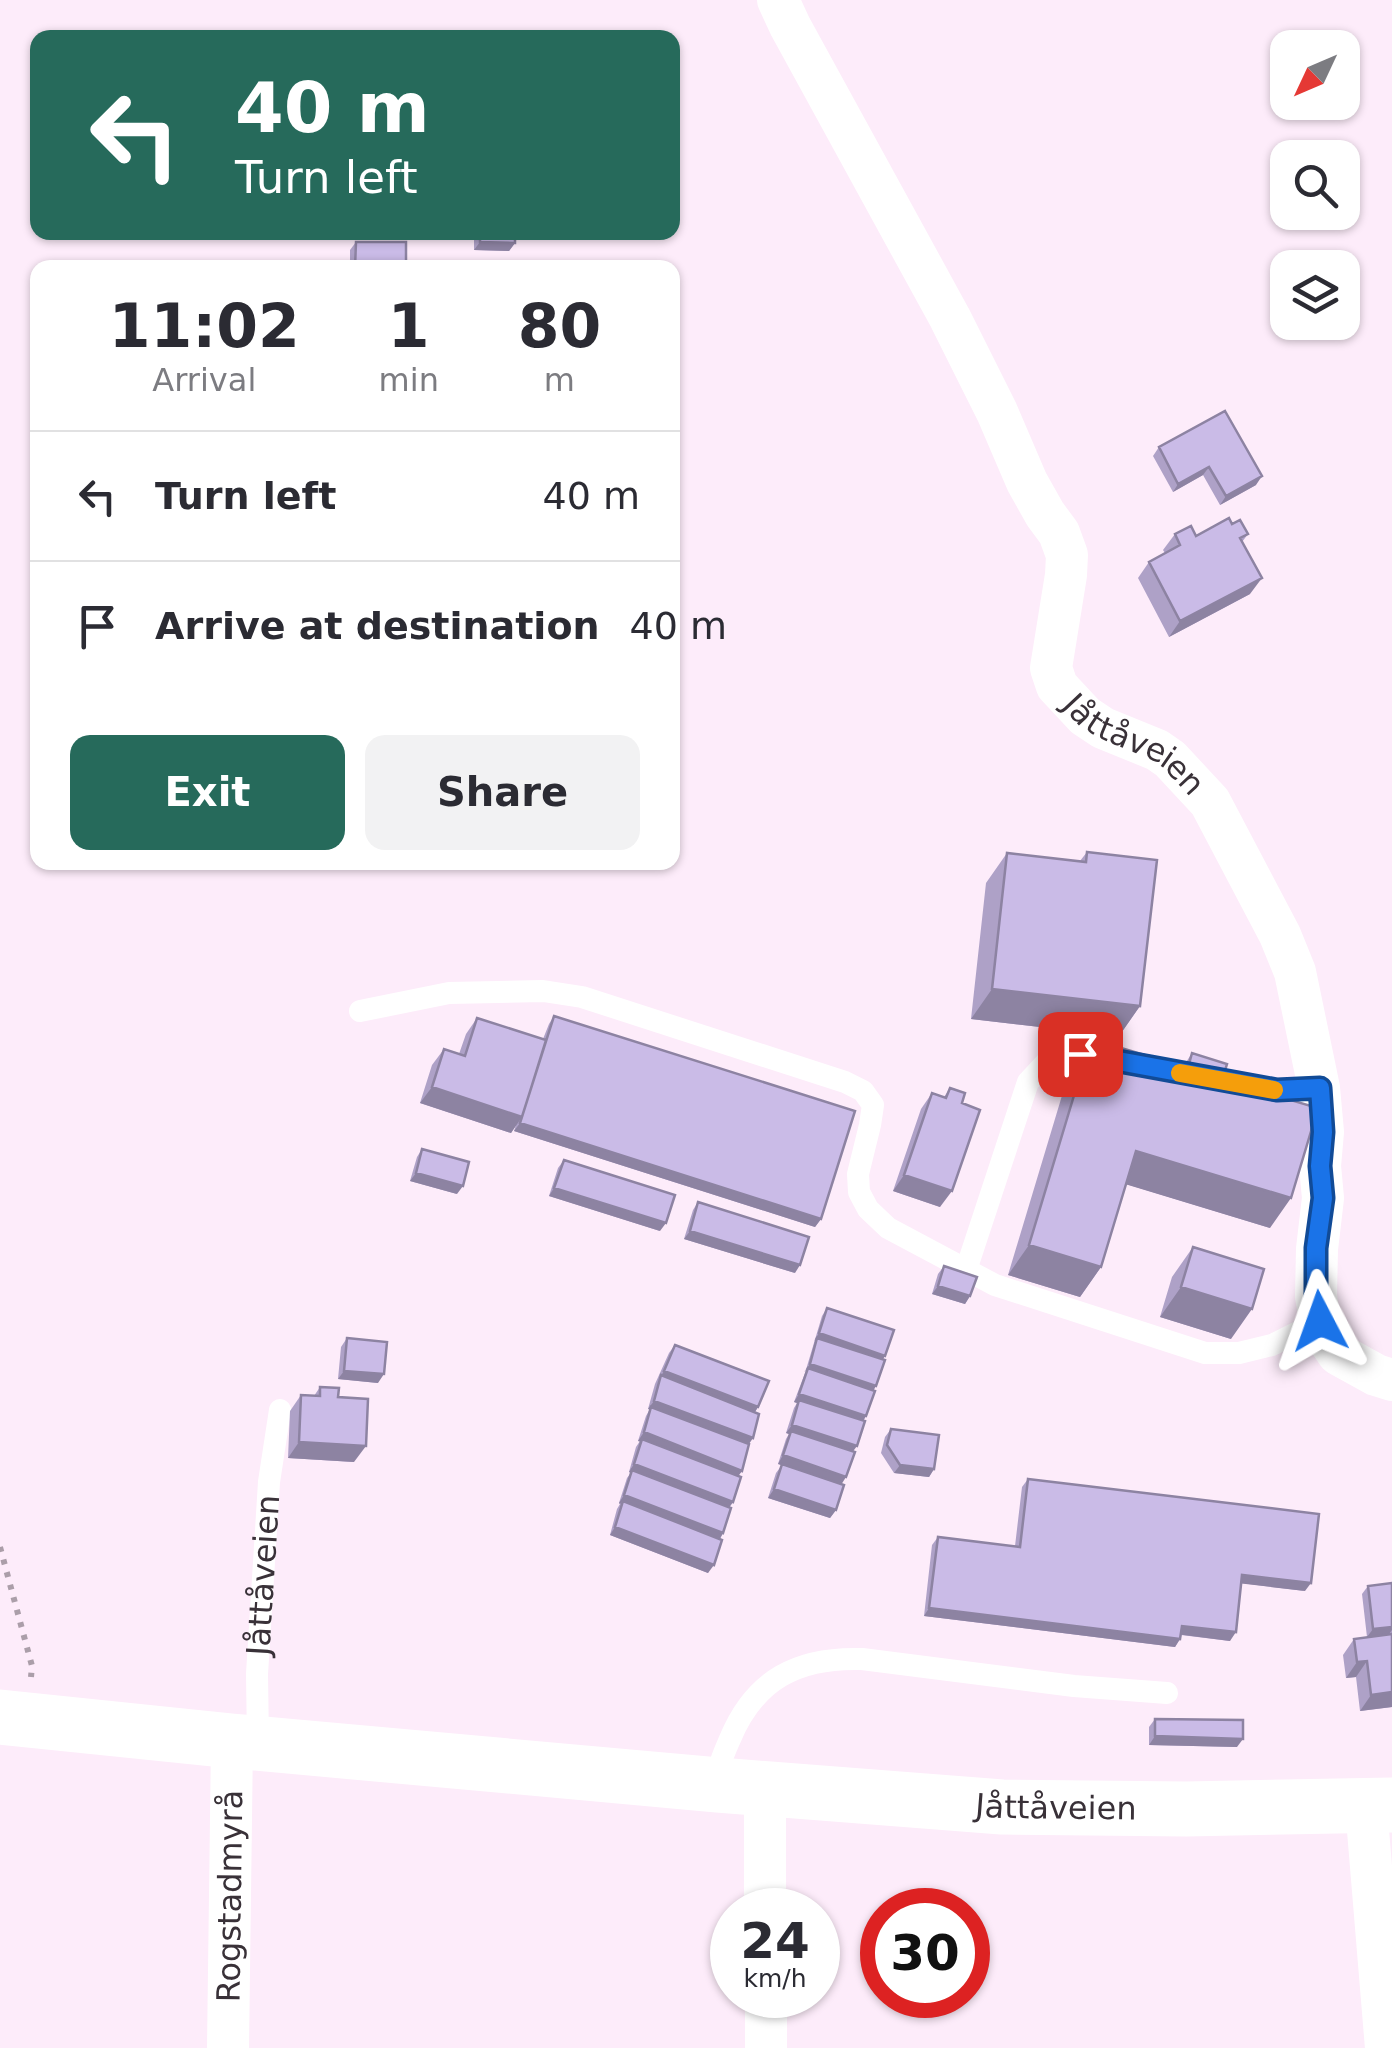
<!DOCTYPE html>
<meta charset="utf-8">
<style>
body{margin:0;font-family:"DejaVu Sans",sans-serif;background:#f2f2f3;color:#2b2b33;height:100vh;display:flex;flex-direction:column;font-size:38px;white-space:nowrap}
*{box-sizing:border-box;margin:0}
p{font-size:32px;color:#7c7c81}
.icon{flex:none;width:55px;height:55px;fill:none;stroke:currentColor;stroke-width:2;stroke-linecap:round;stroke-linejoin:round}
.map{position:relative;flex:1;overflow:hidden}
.side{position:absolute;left:30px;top:260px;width:650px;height:610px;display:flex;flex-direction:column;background:#fff;border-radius:20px;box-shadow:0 2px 8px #0004}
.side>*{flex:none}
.banner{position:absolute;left:30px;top:30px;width:650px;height:210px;border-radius:20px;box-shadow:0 2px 8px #0004;background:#266a5b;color:#fff;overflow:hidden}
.needle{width:65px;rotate:226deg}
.controls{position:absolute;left:1270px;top:30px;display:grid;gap:20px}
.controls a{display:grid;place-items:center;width:90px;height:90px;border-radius:20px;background:#fff;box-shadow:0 2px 8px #0004;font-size:50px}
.speed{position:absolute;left:710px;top:1888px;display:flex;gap:20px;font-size:50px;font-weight:700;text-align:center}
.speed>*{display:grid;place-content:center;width:130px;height:130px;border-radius:50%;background:#fff;box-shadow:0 2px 8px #0004;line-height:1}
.speed small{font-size:25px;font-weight:400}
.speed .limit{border:15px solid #d22;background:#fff;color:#111}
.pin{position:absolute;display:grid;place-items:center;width:85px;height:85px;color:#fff;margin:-42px;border-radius:20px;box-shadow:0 5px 15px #0006}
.me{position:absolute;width:110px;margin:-55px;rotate:356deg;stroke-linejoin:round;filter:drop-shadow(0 0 8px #0008)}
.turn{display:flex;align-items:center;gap:35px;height:210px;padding:0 40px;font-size:45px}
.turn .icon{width:130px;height:130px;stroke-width:2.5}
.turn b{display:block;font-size:70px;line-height:85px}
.eta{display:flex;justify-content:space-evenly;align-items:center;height:170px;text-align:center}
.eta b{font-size:60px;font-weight:800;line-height:70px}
.button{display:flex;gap:20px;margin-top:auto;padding:20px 40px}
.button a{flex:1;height:115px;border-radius:20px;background:#266a5b;color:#fff;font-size:40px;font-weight:800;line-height:115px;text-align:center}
.button a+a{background:#f2f2f3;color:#2b2b33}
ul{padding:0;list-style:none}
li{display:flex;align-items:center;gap:30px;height:130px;padding:0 40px;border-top:2px solid #e1e1e2}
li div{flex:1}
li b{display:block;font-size:38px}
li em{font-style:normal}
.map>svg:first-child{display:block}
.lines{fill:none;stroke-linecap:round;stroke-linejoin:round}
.path{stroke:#ab9ea9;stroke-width:6;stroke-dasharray:5 8;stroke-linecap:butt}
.service{stroke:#fff;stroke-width:22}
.minor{stroke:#fff;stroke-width:42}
.secondary{stroke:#fff;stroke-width:55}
.wall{fill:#aea1c7}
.shaded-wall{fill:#8d83a2}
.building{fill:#cabbe7;stroke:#8d83a2;stroke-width:2.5}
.route-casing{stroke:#114b97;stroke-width:25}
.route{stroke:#1a73e8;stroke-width:18}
.slow{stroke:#f59e0b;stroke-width:18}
.labels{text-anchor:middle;stroke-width:8;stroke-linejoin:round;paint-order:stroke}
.street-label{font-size:32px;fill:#393138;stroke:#fdecfa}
</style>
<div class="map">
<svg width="1392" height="2048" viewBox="0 0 1392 2048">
<rect width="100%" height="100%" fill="#fdecfa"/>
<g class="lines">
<!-- path -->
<path class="path" d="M0 1547 32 1666 31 1677"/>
<!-- service -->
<g class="service">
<path d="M360 1011 449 993 543 991 582 997 845 1082 863 1091 873 1105 870 1125 858 1174 859 1192 868 1209 888 1228 995 1285 1205 1353H1239L1272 1345 1320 1321"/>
<path d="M1204 1077 1277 1090 1319 1088"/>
<path d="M966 1270 1028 1082 1054 1054H1080L1109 1060"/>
<path id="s1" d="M258 1743 257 1674 269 1482 280 1410"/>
<path d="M718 1785C717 1768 723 1755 730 1739 755 1679 798 1657 862 1659L1074 1686 1167 1693"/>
</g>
<!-- minor -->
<g class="minor">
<path id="s2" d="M778 0 790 26 950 318 997 412 1027 482 1045 514 1059 533 1067 555 1066 575 1051 668 1057 686 1085 716 1103 728 1157 750 1170 759 1210 802 1280 935 1295 972 1319 1088 1323 1132 1320 1166 1323 1198 1317 1249 1316 1296 1320 1321 1325 1335 1338 1354 1376 1375 1392 1380"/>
<path d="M765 1789V1910"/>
<path d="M1366 1806 1386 2048"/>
<path d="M766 1995V2048"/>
<path id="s3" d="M228 2048 232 1741"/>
</g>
<!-- secondary -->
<path class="secondary" id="s4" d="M0 1717 232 1741 718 1785 1002 1807 1186 1809 1392 1805"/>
</g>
<!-- wall -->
<path class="wall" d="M474 232H515V243L509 251 474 250Z
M356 242 406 268H350V250Z
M1159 447 1256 485 1220 505 1203 475 1173 492 1153 456Z
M1232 524 1248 534 1242 542 1250 594 1169 637 1138 578 1149 562 1165 553 1163 550 1175 534 1196 536Z
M1087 852 1140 1006 1119 1036 971 1019 986 883 1007 853 1080 861Z
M554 1016 821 1219 815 1227 514 1131 516 1125 511 1133 420 1103 432 1065 444 1049 459 1054 466 1034 477 1018 543 1039 549 1024Z
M1091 1039 1183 1067 1192 1053 1222 1080 1270 1228 1126 1184 1101 1267 1080 1297 1008 1275 1070 1069Z
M950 1088 962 1103 940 1207 893 1191 921 1109 932 1093 944 1097Z
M422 1149 457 1194 410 1181 417 1157Z
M564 1160 660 1231 549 1196 558 1168Z
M698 1202 795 1273 684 1239 693 1210Z
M1193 1247 1231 1339 1160 1317 1172 1277Z
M944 1266 970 1296 965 1304 932 1294 938 1274Z
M827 1308 883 1360 866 1416 863 1421 841 1484 836 1510 830 1518 768 1498 776 1473 782 1465 778 1464 786 1439 789 1434 786 1433 794 1408 797 1403 794 1402 805 1373 822 1316Z
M347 1338 378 1383 338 1379 341 1347Z
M675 1345 758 1407 755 1412 742 1471 738 1476 733 1502 729 1508 723 1533 720 1539 708 1573 610 1535 617 1509 620 1504 619 1503 627 1478 631 1473 629 1472 636 1447 640 1441H638L646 1416 650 1409H648L655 1384 669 1353Z
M320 1387 338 1397 354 1462 288 1458 290 1411 301 1395 314 1396Z
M891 1429 934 1469 929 1477 894 1473 881 1453 885 1437Z
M1028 1479 1305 1591 1241 1583 1230 1641 1181 1635 1180 1639 1175 1647 924 1616 932 1545 938 1537 1015 1546 1022 1487Z
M1392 1583V1707L1360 1711 1356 1677 1346 1678 1343 1655 1354 1639 1367 1637 1362 1594 1368 1586Z
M1155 1719 1237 1747 1149 1745V1727Z"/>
<!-- shaded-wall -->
<path class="shaded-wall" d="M480 242 515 243 509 251 474 250Z
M1209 467 1203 475 1173 492 1178 484Z
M1262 476 1256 485 1220 505 1226 496Z
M1262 578 1250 594 1169 637 1180 621Z
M992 989 1140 1006 1119 1036 971 1019Z
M432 1087 522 1117 511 1133 420 1103Z
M520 1123 821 1219 815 1227 514 1131Z
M1136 1151 1291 1198 1270 1228 1115 1181Z
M416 1173 463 1186 457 1194 410 1181Z
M904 1175 952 1191 940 1207 893 1191Z
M554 1188 666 1223 660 1231 549 1196Z
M690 1231 800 1265 795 1273 684 1239Z
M1029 1245 1101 1267 1080 1297 1008 1275Z
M938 1286 970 1296 965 1304 932 1294Z
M1181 1287 1252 1309 1231 1339 1160 1317Z
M819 1333 885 1356 880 1364 817 1338 814 1341Z
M810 1364 876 1386 871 1394 808 1368 804 1372Z
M344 1371 384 1374 378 1383 338 1379Z
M664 1371 758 1407 753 1415 661 1376Z
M799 1394 866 1416 861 1424 794 1402Z
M654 1401 753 1438 747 1447 648 1409Z
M792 1425 857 1446 851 1454 791 1431 789 1434 786 1433Z
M644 1432 742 1471 736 1479 638 1441Z
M299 1442 366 1446 354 1462 288 1458Z
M783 1455 846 1477 841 1485 778 1464Z
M634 1464 733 1502 727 1510 629 1472Z
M900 1465 934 1469 929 1477 894 1473Z
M774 1489 836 1510 830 1518 768 1498Z
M624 1495 723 1533 718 1542 623 1501 620 1504 619 1503Z
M615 1527 714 1565 708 1573 610 1535Z
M1242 1575 1311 1583 1305 1591 1237 1583Z
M929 1608 1180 1639 1175 1647 924 1616Z
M1182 1626 1236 1632 1230 1641 1176 1634Z
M1392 1627V1630L1389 1634 1367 1637 1373 1629Z
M1367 1661 1356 1677 1346 1678 1357 1662Z
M1392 1692V1707L1360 1711 1371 1695Z
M1155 1736 1243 1739 1237 1747 1149 1745Z"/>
<!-- building -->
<path class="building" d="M480 232H515V243L480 242Z
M356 242H406V268H355Z
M1225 411 1262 476 1226 496 1209 467 1178 484 1159 447Z
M1229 518 1232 524 1240 520 1248 534 1240 538 1262 578 1180 621 1149 562 1180 545 1175 534 1191 526 1196 536Z
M1087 852 1157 860 1140 1006 992 989 1007 853 1086 862Z
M554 1016 855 1111 821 1219 520 1123Z
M477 1018 546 1040 522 1117 432 1087 444 1049 465 1056Z
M1091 1039 1188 1068 1192 1053 1227 1064 1222 1080 1318 1108 1291 1198 1136 1151 1101 1267 1029 1245Z
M950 1088 965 1093 962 1103 980 1110 952 1191 904 1175 932 1093 946 1098Z
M422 1149 469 1162 463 1186 416 1173Z
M564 1160 675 1195 666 1223 554 1188Z
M698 1202 809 1237 800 1265 690 1231Z
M1193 1247 1264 1269 1252 1309 1181 1287Z
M944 1266 977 1277 970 1296 938 1286Z
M827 1308 894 1330 885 1356 819 1333Z
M347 1338 387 1342 384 1374 344 1371Z
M817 1338 885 1360 876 1386 810 1364Z
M675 1345 769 1381 758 1407 664 1371Z
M808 1368 875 1391 866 1416 799 1394Z
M661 1375 759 1414 753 1438 654 1401Z
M320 1387 339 1388 338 1397 368 1399 366 1446 299 1442 301 1395 320 1396Z
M799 1400 865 1421 857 1446 792 1425Z
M651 1407 749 1444 742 1471 644 1432Z
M891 1429 939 1435 934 1469 900 1465 887 1445Z
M791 1431 855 1452 846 1477 783 1455Z
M642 1439 741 1477 733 1502 634 1464Z
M782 1464 844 1485 836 1510 774 1489Z
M632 1470 731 1508 723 1533 624 1495Z
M1028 1479 1319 1514 1311 1583 1242 1575 1236 1632 1182 1626 1180 1639 929 1608 938 1537 1020 1547Z
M623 1501 722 1540 714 1565 615 1527Z
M1392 1583V1627L1373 1629 1368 1586Z
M1392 1634V1692L1371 1695 1367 1661 1357 1662 1354 1639Z
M1155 1719 1243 1720V1739L1155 1736Z"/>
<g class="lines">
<!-- route casing -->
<g class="route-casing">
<path id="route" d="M1080 1054 1277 1090 1320 1088 1323 1132 1320 1166 1323 1198 1316 1248V1296L1320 1321"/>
</g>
<!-- route -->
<use href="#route" class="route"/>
<!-- slow -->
<path class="slow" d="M1180 1073 1274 1090"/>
</g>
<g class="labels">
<!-- street labels -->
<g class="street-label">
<text dy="11" stroke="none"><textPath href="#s2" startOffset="858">Jåttåveien</textPath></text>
<text dy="11" stroke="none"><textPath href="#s1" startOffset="168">Jåttåveien</textPath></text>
<text dy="11" stroke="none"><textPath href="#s4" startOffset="1060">Jåttåveien</textPath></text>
<text dy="11" stroke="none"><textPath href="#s3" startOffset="152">Rogstadmyrå</textPath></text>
</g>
</g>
</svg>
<div class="controls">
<a><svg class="needle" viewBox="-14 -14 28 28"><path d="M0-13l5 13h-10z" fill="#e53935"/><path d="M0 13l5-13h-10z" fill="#7c7c81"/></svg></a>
<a><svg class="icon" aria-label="search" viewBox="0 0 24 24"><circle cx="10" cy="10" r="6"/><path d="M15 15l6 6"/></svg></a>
<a><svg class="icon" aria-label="layers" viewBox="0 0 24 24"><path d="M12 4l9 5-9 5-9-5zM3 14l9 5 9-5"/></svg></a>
</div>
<div class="speed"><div>24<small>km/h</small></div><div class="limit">30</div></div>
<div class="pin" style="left:1080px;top:1054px;background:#d93025"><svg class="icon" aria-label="arrive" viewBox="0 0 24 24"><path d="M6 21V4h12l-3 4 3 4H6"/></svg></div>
<svg class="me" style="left:1320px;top:1321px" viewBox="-20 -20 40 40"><path d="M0-17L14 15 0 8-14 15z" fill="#1a73e8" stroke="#fff" stroke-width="4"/></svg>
<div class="banner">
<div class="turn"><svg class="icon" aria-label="left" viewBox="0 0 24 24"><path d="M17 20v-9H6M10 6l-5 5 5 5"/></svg><div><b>40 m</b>Turn left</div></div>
</div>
<section class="side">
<div class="eta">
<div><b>11:02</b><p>Arrival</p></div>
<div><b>1</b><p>min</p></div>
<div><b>80</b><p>m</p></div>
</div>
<ul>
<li><svg class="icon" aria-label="left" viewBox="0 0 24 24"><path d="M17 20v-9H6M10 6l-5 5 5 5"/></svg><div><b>Turn left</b></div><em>40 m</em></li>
<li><svg class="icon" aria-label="arrive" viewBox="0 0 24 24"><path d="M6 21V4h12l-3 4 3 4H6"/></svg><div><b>Arrive at destination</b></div><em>40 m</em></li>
</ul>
<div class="button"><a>Exit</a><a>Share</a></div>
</section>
</div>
